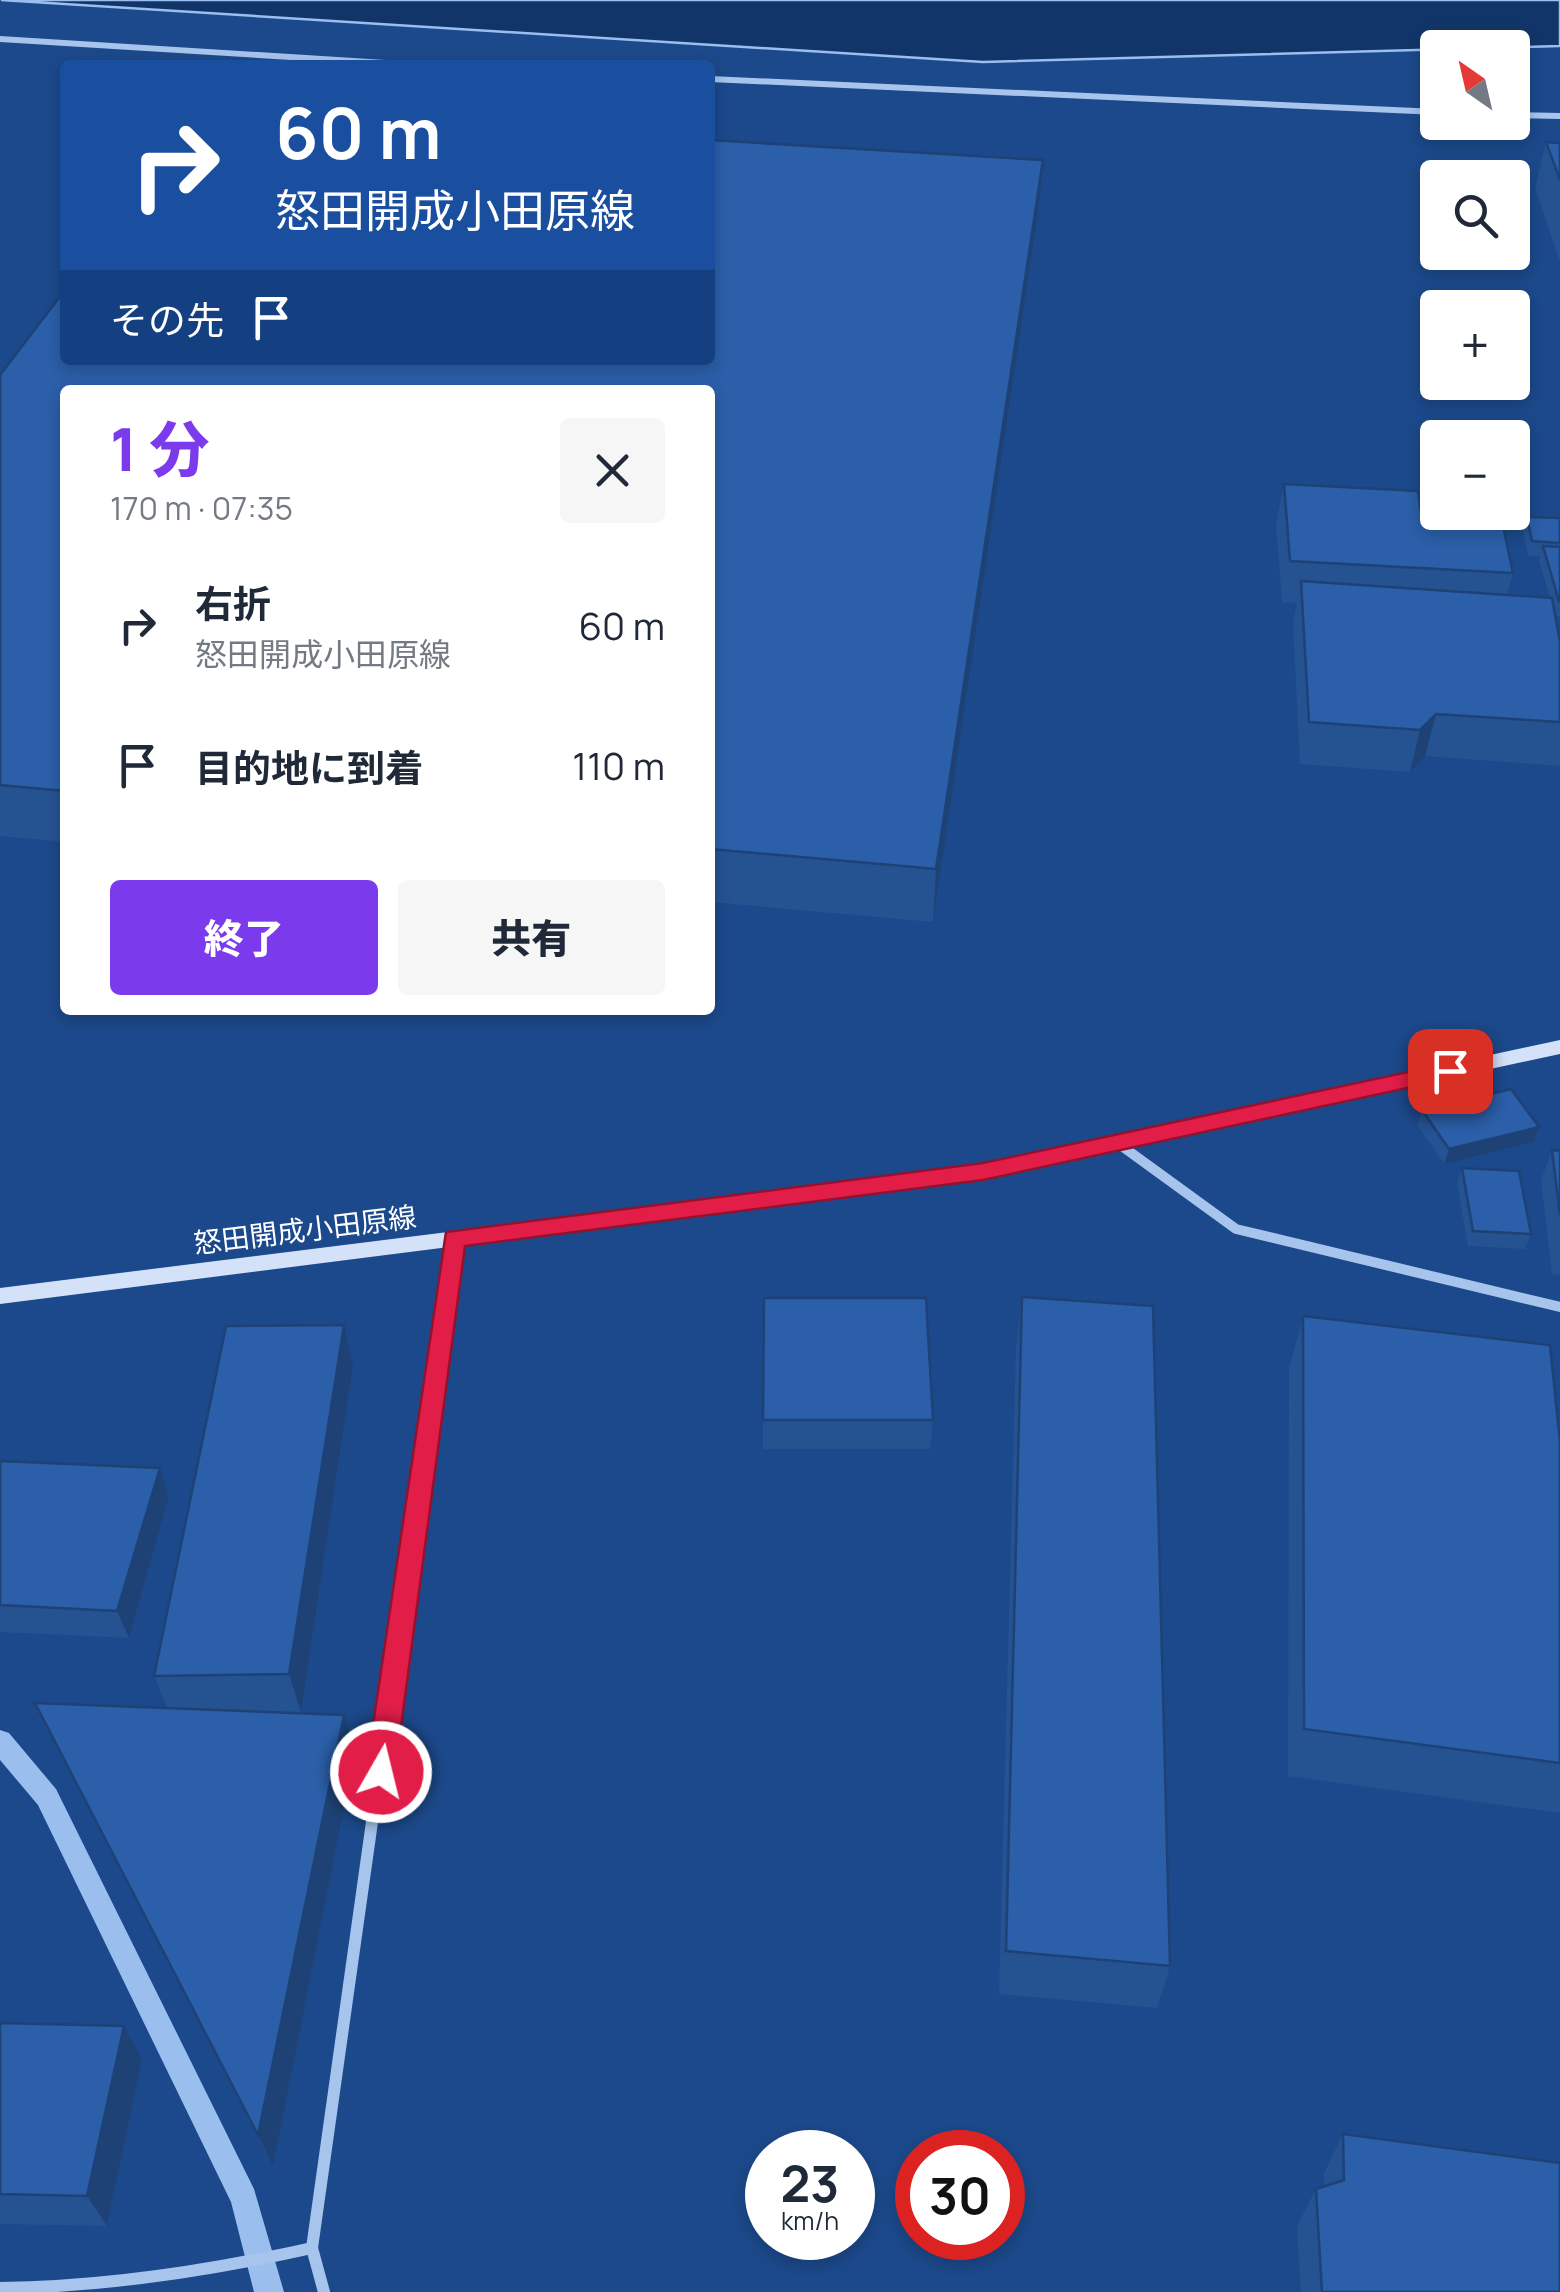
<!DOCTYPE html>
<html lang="ja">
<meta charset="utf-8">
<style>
body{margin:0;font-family:Manrope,"Noto Sans JP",sans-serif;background:#f6f6f7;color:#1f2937;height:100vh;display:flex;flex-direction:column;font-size:38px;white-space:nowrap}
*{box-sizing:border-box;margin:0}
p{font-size:32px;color:#747a83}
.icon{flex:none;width:55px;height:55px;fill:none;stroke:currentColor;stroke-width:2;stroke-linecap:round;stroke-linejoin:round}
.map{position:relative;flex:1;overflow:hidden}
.side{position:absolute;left:60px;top:385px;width:655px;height:630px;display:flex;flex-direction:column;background:#fff;border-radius:10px;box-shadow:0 5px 15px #0003}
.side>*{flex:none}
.hud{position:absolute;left:60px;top:60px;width:655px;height:305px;border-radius:10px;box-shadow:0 5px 15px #0003;background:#1a4fa0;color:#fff;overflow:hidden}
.needle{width:65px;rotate:326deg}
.buttons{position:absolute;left:1420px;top:30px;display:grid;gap:20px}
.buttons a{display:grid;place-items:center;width:110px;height:110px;border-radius:10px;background:#fff;box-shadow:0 5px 15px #0003;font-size:50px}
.speed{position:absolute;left:745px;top:2130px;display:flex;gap:20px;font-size:50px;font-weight:700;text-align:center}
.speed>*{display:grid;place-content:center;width:130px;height:130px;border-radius:50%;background:#fff;box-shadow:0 5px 15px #0003;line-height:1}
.speed small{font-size:25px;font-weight:400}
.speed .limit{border:15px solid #d22;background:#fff;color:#111}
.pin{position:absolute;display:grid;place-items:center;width:85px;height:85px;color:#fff;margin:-42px;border-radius:20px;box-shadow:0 5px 15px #0006}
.me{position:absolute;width:110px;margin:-55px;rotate:8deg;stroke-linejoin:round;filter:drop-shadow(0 0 8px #0008)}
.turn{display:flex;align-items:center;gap:35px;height:210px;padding:0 50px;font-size:45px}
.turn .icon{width:130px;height:130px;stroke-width:2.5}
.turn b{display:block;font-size:70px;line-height:85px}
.then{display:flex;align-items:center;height:95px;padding:0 50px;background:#0003;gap:20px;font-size:38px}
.round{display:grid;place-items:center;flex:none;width:105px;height:105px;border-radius:10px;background:#f6f6f7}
.summary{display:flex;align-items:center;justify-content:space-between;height:170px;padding:0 50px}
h1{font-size:60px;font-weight:800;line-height:75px;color:#7c3aed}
.primary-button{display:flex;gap:20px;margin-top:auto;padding:20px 50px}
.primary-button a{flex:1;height:115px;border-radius:10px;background:#7c3aed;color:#fff;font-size:40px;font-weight:800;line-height:115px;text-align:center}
.primary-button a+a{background:#f6f6f7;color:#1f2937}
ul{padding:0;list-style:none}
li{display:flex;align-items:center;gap:30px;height:140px;padding:0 50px}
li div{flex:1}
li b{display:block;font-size:38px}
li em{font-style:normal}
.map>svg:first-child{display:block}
.water{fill:#123569;stroke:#9abfef;stroke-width:2.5}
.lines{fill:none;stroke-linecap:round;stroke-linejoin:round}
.stream{fill:#9abfef;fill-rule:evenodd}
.minor-far1{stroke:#a7c4ed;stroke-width:10}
.minor{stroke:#a7c4ed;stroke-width:12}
.tertiary{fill:#a7c4ed;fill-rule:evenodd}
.secondary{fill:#d3e2f9;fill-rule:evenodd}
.wall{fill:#255291}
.shaded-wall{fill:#1e4276}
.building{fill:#2b5fa9;stroke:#1e4276;stroke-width:2.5}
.route{fill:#e11d48;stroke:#92132f;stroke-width:2.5}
.labels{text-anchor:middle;stroke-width:10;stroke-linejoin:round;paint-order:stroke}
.street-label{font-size:28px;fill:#fff;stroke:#1c498b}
</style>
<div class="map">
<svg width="1560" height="2292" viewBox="0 0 1560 2292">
<rect width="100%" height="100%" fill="#1c498b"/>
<!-- water -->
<path class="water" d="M1 0H1560V46L983 62Z"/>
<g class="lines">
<!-- stream -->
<path class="stream" d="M0 1730 9 1733 56 1789 254 2189 284 2292H254L231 2202 38 1805 0 1760Z"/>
<!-- minor-far1 -->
<path class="minor-far1" d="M1119 1144 1236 1229 1560 1307
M420 1484 454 1239"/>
<!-- minor -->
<path class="minor" d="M0 2288C106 2287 209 2271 312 2248
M324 2292 312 2248 420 1481"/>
<!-- tertiary -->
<path class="tertiary" d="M0 36 417 62 422 65H371L0 42Z
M710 76 1438 109V115L710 82Z
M1512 112 1560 113V119L1512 118Z"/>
<!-- secondary -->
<path class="secondary" d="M1560 1040V1054L983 1179 0 1304V1288L983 1165Z"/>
</g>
<!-- wall -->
<path class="wall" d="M1546 142 1560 143V261L1535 188Z
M1039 206 933 922 710 902V390H65V842L0 836V375Z
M1284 484 1422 521 1513 573 1507 595 1550 598 1539 561 1540 556H1528L1523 531 1527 517 1560 518V617L1555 616 1560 642V766L1425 756 1410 772 1300 764 1293 622 1297 603 1282 602 1276 524Z
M1422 1110 1539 1127 1534 1142 1444 1164 1417 1125Z
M1552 1150 1560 1151V1275L1552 1274 1541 1180Z
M1462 1168 1531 1234 1525 1249 1468 1246 1457 1183Z
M1022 1297 1170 1966 1157 2008 999 1994 1016 1348Z
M1303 1316 1560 1442V1813L1288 1776 1289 1368Z
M353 1366 301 1712 284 1713 344 1715 355 1753 273 2167 35 1703 167 1708 154 1676Z
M763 1420H933L930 1449H763Z
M0 1461 160 1468 169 1496 129 1638 0 1632Z
M0 2023 124 2026 142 2059 107 2226 0 2224Z
M1343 2134 1560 2292H1301L1297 2226 1316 2189 1324 2186V2173Z"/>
<!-- shaded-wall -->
<path class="shaded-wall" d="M1043 160 1039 206 933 922 936 869Z
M1436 714 1425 756 1410 772 1420 730Z
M1539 1127 1534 1142 1444 1164 1449 1149Z
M344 1325 353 1366 301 1712 289 1674Z
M160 1468 169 1496 129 1638 117 1611Z
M344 1715 355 1753 273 2167 258 2135Z
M124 2026 142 2059 107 2226 87 2196Z"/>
<!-- building -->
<path class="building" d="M710 140 1043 160 936 869 710 849V390H65V791L0 785V375L65 290V360H710Z
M1546 142 1560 143V180Z
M1284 484 1418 491 1422 521 1503 526 1513 573 1290 561Z
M1527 517 1560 518V543L1532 541Z
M1543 546 1560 547V601H1559Z
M1301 581 1552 598 1560 642V722L1436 714 1420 730 1309 722Z
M1511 1089 1539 1127 1449 1149 1422 1110Z
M1552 1150 1560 1151V1215Z
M1462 1168 1519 1171 1531 1234 1473 1231Z
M1022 1297 1153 1306 1170 1966 1006 1951Z
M764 1298H926L933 1420H763Z
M1303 1316 1550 1345 1560 1442V1763L1304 1729Z
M344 1325 289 1674 154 1676 226 1326Z
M0 1461 160 1468 117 1611 0 1605Z
M35 1703 344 1715 258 2135Z
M0 2023 124 2026 87 2196 0 2194Z
M1343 2134 1560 2163V2292H1322L1316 2189 1344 2180Z"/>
<!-- route -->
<path class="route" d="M1450 1063 1458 1066 1461 1071 1458 1077 983 1180 465 1246 395 1772 391 1782 381 1786 371 1782 366 1772 446 1232 983 1163Z"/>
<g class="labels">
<!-- street labels -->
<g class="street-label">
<text transform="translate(305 1230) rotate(-7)" y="10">怒田開成小田原線</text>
</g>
</g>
</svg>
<div class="buttons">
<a><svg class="needle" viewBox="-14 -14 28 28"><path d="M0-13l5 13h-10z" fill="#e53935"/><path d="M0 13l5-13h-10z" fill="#747a83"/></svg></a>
<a><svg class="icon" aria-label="search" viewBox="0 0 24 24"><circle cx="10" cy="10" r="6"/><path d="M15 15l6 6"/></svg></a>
<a>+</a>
<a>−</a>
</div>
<div class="speed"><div>23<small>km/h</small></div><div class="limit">30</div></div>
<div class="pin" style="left:1450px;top:1071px;background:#d93025"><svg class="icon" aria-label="arrive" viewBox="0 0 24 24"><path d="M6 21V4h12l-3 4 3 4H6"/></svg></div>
<svg class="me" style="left:381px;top:1772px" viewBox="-20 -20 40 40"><circle r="17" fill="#e11d48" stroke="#fff" stroke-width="3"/><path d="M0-11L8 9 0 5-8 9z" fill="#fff"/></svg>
<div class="hud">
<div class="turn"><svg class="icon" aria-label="right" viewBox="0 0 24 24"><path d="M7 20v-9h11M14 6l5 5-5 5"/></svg><div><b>60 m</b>怒田開成小田原線</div></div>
<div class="then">その先<svg class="icon" aria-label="arrive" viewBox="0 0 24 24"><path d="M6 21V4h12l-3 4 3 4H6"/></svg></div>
</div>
<section class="side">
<div class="summary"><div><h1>1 分</h1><p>170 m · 07:35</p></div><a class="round"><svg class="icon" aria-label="close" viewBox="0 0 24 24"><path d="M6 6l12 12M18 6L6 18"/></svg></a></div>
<ul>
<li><svg class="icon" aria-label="right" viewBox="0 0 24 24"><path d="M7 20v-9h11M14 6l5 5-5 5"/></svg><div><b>右折</b><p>怒田開成小田原線</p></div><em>60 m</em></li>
<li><svg class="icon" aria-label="arrive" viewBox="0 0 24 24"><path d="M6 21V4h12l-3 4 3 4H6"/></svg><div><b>目的地に到着</b></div><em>110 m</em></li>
</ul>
<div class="primary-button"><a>終了</a><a>共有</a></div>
</section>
</div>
